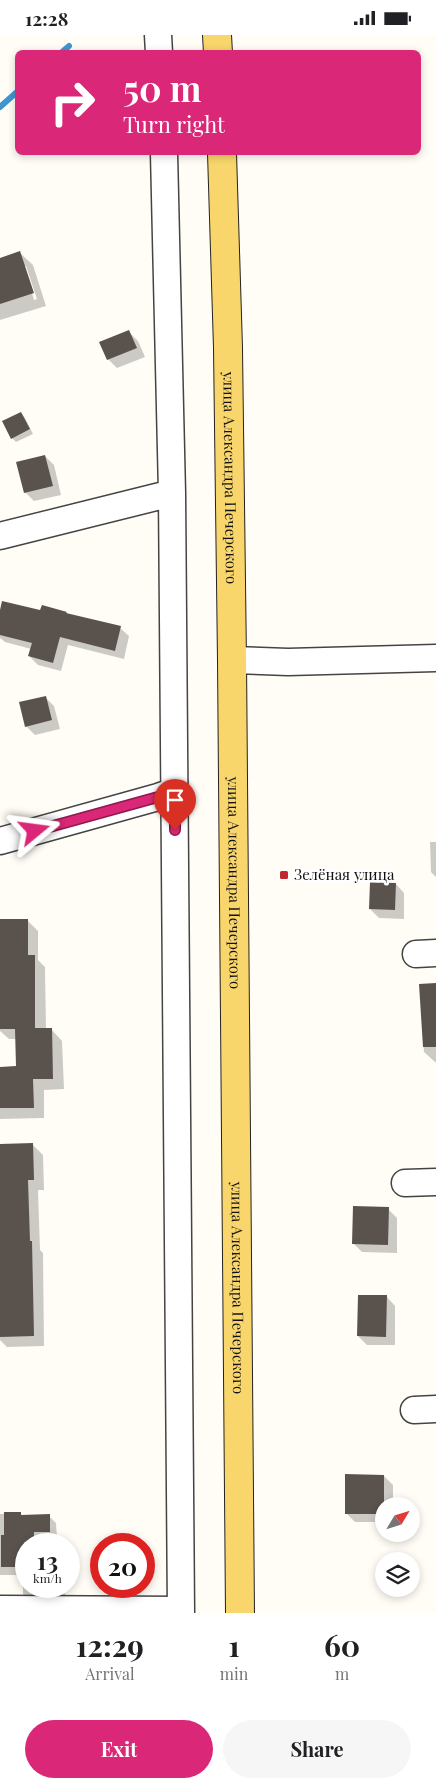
<!DOCTYPE html>
<meta charset="utf-8">
<style>
body{margin:0;font-family:"Playfair Display",serif;background:#f6f6f6;color:#202124;height:100vh;display:flex;flex-direction:column;font-size:19px;white-space:nowrap}
*{box-sizing:border-box;margin:0}
p{font-size:16px;color:#757577}
.icon{flex:none;width:28px;height:28px;fill:none;stroke:currentColor;stroke-width:2;stroke-linecap:round;stroke-linejoin:round}
.map{position:relative;height:1578px;overflow:hidden}
.details{display:flex;flex-direction:column;background:#fff;flex:1}
.details>*{flex:none}
.hud{position:absolute;left:15px;top:15px;width:406px;height:105px;border-radius:8px;box-shadow:0 2px 8px #0003;background:#db2777;color:#fff;overflow:hidden}
.needle{width:32px;rotate:52deg}
.buttons{position:absolute;left:375px;top:1462px;display:grid;gap:10px}
.buttons a{display:grid;place-items:center;width:45px;height:45px;border-radius:50%;background:#fff;box-shadow:0 2px 8px #0003;font-size:25px}
.speed{position:absolute;left:15px;top:1498px;display:flex;gap:10px;font-size:25px;font-weight:700;text-align:center}
.speed>*{display:grid;place-content:center;width:65px;height:65px;border-radius:50%;background:#fff;box-shadow:0 2px 8px #0003;line-height:1}
.speed small{font-size:12px;font-weight:400}
.speed .limit{border:8px solid #d22;background:#fff;color:#111}
.pin{position:absolute;display:grid;place-items:center;width:42px;height:42px;color:#fff;margin:-51px -21px;border-radius:50% 50% 50% 0;rotate:-45deg;box-shadow:0 0 5px #0007}
.pin .icon{rotate:45deg}
.me{position:absolute;width:55px;margin:-28px;rotate:74deg;stroke-linejoin:round;filter:drop-shadow(0 0 4px #0008)}
.turn{display:flex;align-items:center;gap:18px;height:105px;padding:0 25px;font-size:22px}
.turn .icon{width:65px;height:65px;stroke-width:2.5}
.turn b{display:block;font-size:35px;line-height:42px}
.eta{display:flex;justify-content:space-evenly;align-items:center;height:85px;text-align:center}
.eta b{font-size:30px;font-weight:700;line-height:35px}
.primary-button{display:flex;gap:10px;margin-top:auto;padding:10px 25px}
.primary-button a{flex:1;height:58px;border-radius:30px;background:#db2777;color:#fff;font-size:20px;font-weight:700;line-height:58px;text-align:center}
.primary-button a+a{background:#f6f6f6;color:#202124}
.status{display:flex;justify-content:space-between;align-items:center;height:35px;padding:0 25px;background:#fff;direction:ltr}
.status svg{height:14px;fill:currentColor}
.map>svg:first-child{display:block}
.shadow{fill:#0003;fill-rule:evenodd}
.lines{fill:none;stroke-linecap:round;stroke-linejoin:round}
.stream{stroke:#3f96cf;stroke-width:6}
.building{fill:#5a524d}
.minor-casing{stroke:#444;stroke-width:29}
.major-casing{stroke:#222;stroke-width:30}
.minor{stroke:#fff;stroke-width:26}
.major{stroke:#f9d66b;stroke-width:28}
.route-casing{stroke:#8e194d;stroke-width:12}
.route{stroke:#db2777;stroke-width:9}
.poi-dot{fill:#c4262e;stroke:#fff;stroke-width:2}
.labels{text-anchor:middle;stroke-width:5;stroke-linejoin:round;paint-order:stroke}
.street-label{font-size:15px;fill:#111;stroke:#fff}
.poi-label{font-size:15px;fill:#111;stroke:#fff;text-anchor:start}
</style>
<div class="status"><b>12:28</b><svg viewBox="0 0 49 12"><path d="M0 12V9h3v3zM5 12V6h3v6zM10 12V3h3v9zM15 12V0h3v12zM26 1h20v11H26zM47 4h2v5h-2z"/></svg></div>
<div class="map">
<svg width="436" height="1578" viewBox="0 0 436 1578">
<rect width="100%" height="100%" fill="#fffdf5"/>
<!-- shadow -->
<path class="shadow" d="M20 218 33 230 46 271 0 285V224ZM24 231H26L37 264 34 265Z
M129 297 138 306 145 322 117 333 108 324Z
M21 378 25 383 33 399 16 407 12 403Z
M45 421 54 430 61 460 34 466 25 457Z
M41 577 66 578 68 580 120 593 129 601 124 624 68 610 61 636 38 630 29 621 31 614 5 607 0 603V580Z
M45 662 54 671 60 694 35 700 26 691Z
M430 807H436V842L431 837Z
M396 849 404 858V884L379 883 370 874Z
M0 885H27L38 896V925L45 932 46 994H51L62 1006 64 1054 44 1055V1083L0 1084V1033H17V1004H9L0 996Z
M436 949V1027H435L424 1017 420 950Z
M32 1109 43 1120 44 1155H38L40 1215 43 1218 44 1311 7 1312 0 1305V1110Z
M388 1174 397 1183V1218L362 1217 353 1208Z
M387 1262 395 1271V1310H367L358 1301Z
M384 1441 393 1450V1471H384V1487H355L346 1478Z
M20 1478 23 1481H49L56 1488 57 1503 40 1504V1509H26V1551H65V1568H32L23 1559V1540H0V1479Z"/>
<g class="lines">
<!-- stream -->
<path class="stream" d="M61 18 69 11
M0 72 18 56"/>
</g>
<!-- building -->
<path class="building" d="M20 216 34 258 0 269V223Z
M129 295 137 313 107 325 99 307Z
M21 377 30 394 11 404 2 386Z
M45 420 53 451 24 458 16 427Z
M2 566 40 575 42 570 67 577 66 578 121 591 115 616 60 602 53 628 28 621 32 608 0 600V575Z
M46 661 52 685 25 692 19 667Z
M370 847 396 848 395 875 369 874Z
M0 884H28V920H35V993H52L53 1044H33L34 1073H0V1032L16 1031 15 994H0Z
M436 948V1012H423L419 949Z
M33 1108 34 1145H28L30 1206H32L34 1301 0 1302V1109Z
M353 1171 389 1172 388 1210 352 1209Z
M358 1260H387L386 1302 357 1301Z
M345 1439 384 1440V1479H345Z
M4 1477H21V1480L50 1479V1497H34V1509H26V1532H1V1500H4Z"/>
<g class="lines">
<!-- minor casing -->
<g class="minor-casing">
<path id="minor" d="M158 0 159 18
M164 118 172 458 181 1578
M0 501 172 458
M232 625 288 627 436 623
M0 806 158 762 175 756
M416 919 436 918
M405 1148 436 1147
M414 1375 436 1374
M0 1574 181 1575"/>
</g>
<!-- major casing -->
<g class="major-casing">
<g id="major">
<path d="M217 0 218 18"/>
<path id="s1" d="M222 118 228 313 232 625 240 1578"/>
</g>
</g>
<!-- minor -->
<use href="#minor" class="minor"/>
<!-- major -->
<use href="#major" class="major"/>
</g>
<g class="lines">
<!-- route casing -->
<g class="route-casing">
<path id="route" d="M35 796 158 762 175 756V795"/>
</g>
<!-- route -->
<use href="#route" class="route"/>
</g>
<!-- markers -->
<rect class="poi-dot" x="279" y="835" width="10" height="10" rx="2.5"/>
<g class="labels">
<!-- street labels -->
<g class="street-label">
<text dy="5" stroke="none"><textPath href="#s1" startOffset="325">улица Александра Печерского</textPath></text>
<text dy="5" stroke="none"><textPath href="#s1" startOffset="730">улица Александра Печерского</textPath></text>
<text dy="5" stroke="none"><textPath href="#s1" startOffset="1135">улица Александра Печерского</textPath></text>
</g>
<!-- poi labels -->
<g class="poi-label">
<text x="294" y="845">Зелёная улица</text>
</g>
</g>
</svg>
<div class="buttons">
<a><svg class="needle" viewBox="-14 -14 28 28"><path d="M0-13l5 13h-10z" fill="#e53935"/><path d="M0 13l5-13h-10z" fill="#757577"/></svg></a>
<a><svg class="icon" aria-label="layers" viewBox="0 0 24 24"><path d="M12 4l9 5-9 5-9-5zM3 14l9 5 9-5"/></svg></a>
</div>
<div class="speed"><div>13<small>km/h</small></div><div class="limit">20</div></div>
<div class="pin" style="left:175px;top:795px;background:#d93025"><svg class="icon" aria-label="arrive" viewBox="0 0 24 24"><path d="M6 21V4h12l-3 4 3 4H6"/></svg></div>
<svg class="me" style="left:35px;top:796px" viewBox="-20 -20 40 40"><path d="M0-17L14 15 0 8-14 15z" fill="#db2777" stroke="#fff" stroke-width="4"/></svg>
<div class="hud">
<div class="turn"><svg class="icon" aria-label="right" viewBox="0 0 24 24"><path d="M7 20v-9h11M14 6l5 5-5 5"/></svg><div><b>50 m</b>Turn right</div></div>
</div>
</div>
<section class="details">
<div class="eta">
<div><b>12:29</b><p>Arrival</p></div>
<div><b>1</b><p>min</p></div>
<div><b>60</b><p>m</p></div>
</div>
<div class="primary-button"><a>Exit</a><a>Share</a></div>
</section>
